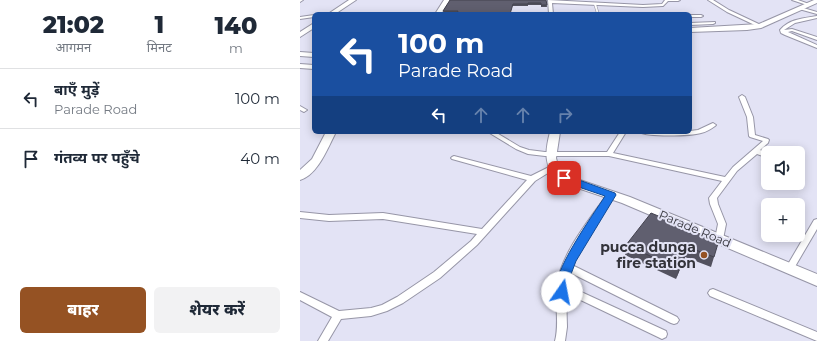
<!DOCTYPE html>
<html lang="hi">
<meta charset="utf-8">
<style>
body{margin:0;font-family:Montserrat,"Noto Sans Devanagari",sans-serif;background:#f2f2f3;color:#1f2937;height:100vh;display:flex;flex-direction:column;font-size:15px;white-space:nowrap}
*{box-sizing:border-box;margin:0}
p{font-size:13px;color:#747a83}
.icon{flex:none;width:22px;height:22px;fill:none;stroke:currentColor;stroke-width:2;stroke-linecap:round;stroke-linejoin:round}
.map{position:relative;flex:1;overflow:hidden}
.panel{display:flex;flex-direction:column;background:#fff;width:300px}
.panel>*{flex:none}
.banner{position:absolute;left:12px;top:12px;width:380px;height:122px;border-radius:6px;box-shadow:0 2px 10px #0003;background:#1a4fa0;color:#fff;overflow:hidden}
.tools{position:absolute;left:461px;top:146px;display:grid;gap:8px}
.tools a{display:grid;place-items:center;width:44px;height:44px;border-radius:6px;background:#fff;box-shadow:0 2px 10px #0003;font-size:20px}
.pin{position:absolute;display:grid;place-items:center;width:34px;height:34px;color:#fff;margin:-17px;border-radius:8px;box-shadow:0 2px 6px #0006}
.me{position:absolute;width:44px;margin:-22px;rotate:12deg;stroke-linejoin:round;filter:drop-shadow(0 0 3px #0008)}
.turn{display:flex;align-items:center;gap:14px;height:84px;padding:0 20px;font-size:18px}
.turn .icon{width:52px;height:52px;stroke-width:2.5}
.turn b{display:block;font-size:28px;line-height:34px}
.lanes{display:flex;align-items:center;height:38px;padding:0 20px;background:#0003;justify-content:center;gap:20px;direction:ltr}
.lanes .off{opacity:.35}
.eta{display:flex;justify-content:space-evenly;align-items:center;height:68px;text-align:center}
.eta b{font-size:24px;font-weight:800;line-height:28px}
.cta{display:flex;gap:8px;margin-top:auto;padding:8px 20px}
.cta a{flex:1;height:46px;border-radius:6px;background:#955223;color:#fff;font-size:16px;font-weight:800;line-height:46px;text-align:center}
.cta a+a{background:#f2f2f3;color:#1f2937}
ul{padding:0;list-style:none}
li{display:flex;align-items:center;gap:12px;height:60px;padding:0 20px;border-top:1px solid #e0e1e3}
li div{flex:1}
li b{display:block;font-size:15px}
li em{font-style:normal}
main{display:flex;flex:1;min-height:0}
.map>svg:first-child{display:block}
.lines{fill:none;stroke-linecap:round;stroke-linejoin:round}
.lane-casing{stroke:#9796a7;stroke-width:3}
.street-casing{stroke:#9796a7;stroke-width:2}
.secondary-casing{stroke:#9796a7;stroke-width:2}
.lane{stroke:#fff;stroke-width:2}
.street{fill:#fff;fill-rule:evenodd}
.secondary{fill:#fff;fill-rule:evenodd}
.wall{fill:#53525f}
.shaded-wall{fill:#43424e}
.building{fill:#605f6f;stroke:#43424e}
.route{fill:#1a73e8;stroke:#114b97}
.poi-dot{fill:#955223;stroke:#e3e3f5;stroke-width:1.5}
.labels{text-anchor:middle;stroke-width:4;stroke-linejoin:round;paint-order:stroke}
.street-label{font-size:12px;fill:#33333a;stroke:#e3e3f5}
.near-poi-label{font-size:14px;font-weight:bold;fill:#33333a;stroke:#e3e3f5;text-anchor:end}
</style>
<main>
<section class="panel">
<div class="eta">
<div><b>21:02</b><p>आगमन</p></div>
<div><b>1</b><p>मिनट</p></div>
<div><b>140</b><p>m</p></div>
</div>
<ul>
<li><svg class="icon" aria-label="left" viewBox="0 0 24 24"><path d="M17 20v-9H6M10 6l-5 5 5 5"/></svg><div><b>बाएँ मुड़ें</b><p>Parade Road</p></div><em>100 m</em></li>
<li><svg class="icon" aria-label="arrive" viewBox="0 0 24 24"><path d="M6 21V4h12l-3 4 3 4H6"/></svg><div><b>गंतव्य पर पहुँचे</b></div><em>40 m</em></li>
</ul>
<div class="cta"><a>बाहर</a><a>शेयर करें</a></div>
</section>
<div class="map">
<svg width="517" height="341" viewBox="0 0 517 341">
<rect width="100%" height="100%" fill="#e3e3f5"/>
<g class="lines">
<!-- lane casing -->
<g class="lane-casing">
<path id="lane" d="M295 4 298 14"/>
</g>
<!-- street casing -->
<g class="street-casing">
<path id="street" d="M0 0H3L0 2Z
M248 0 343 5 362 4 365 0H380L378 1H368L363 6 343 7 252 3 253 14H249Z
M408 0H413L429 10 463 26 459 27 427 12Z
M492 0H498L509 4 507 5Z
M500 7 517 12V14L499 9 498 8Z
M14 15V17L0 19V17Z
M390 15H401L403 16 401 17H390Z
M517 16V18L495 23 484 30 492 29 517 37V40L492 31 488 32 517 45V48L485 35 481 33 480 30C489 19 504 18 517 16Z
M415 22V23L413 24 390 25V23Z
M0 64 14 65V69L0 68Z
M442 95 445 97 453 117 455 135 468 139 469 140 468 143 460 150 468 154V158L457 154 437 171 417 198 418 204 426 224 423 239 422 241 419 242 416 241 415 239 418 224 410 204 409 198 422 181 309 156H245L228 154 216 149 188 132H195L220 147 229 150 245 152H307L320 132H326L313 153 425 177 433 167 463 141 450 137 449 136 447 117 439 97Z
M0 106 7 110 4 112 0 110Z
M413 123 416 125 415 126C411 129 406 132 401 133 392 136 346 137 339 132H390V131L398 130Z
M154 156 231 176 251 166H253L256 168 235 181 177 245 140 278 103 303 87 311 71 316 41 319 28 341H18L32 317 0 300V292L39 311 71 308 82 305 97 297 134 272 171 241 177 234 83 219 29 221 0 218V212L29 215 83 213 182 229 227 180 152 159 151 158 152 157Z
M308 193H311L315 195 285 240 272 265 377 317 379 320 377 323 374 324 371 323 269 272 266 285 366 331 367 334 366 337 362 339 358 337 266 293 267 327 265 341H255C260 322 254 302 257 283 263 251 290 219 308 193Z
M517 219V229L493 270 490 271 487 270 486 268 487 266 514 220Z
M413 289 517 332V341L410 296 408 293 410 290Z"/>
</g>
<!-- secondary casing -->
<g class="secondary-casing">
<path id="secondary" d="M49 0H56L35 14H28Z
M144 0H150L141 14H135Z
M514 0H517V3L461 28 447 30 390 32V28L459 24Z
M14 23V28L0 37V32Z
M0 52 14 53V57L0 56Z
M26 132H36C28 147 18 175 0 180V170L12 159Z
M250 132H260L256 158 259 169 268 176 330 197 517 274V286L322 203 260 182C243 168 245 151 250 132Z"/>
</g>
<!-- lane -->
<use href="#lane" class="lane"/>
<!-- street -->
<use href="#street" class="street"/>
<!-- secondary -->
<use href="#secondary" class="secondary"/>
</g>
<!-- wall -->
<path class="wall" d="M246 0 247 7H241V5H228V6H213L157 13H144L143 11Z
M394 232 414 257 411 267 385 257 376 279 325 255 326 245Z"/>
<!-- shaded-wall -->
<path class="shaded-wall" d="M388 247 385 257 376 279 379 269Z"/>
<!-- building -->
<path class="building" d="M150 0H246L247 5H241V3H228V4H213L210 14H157L158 11H143Z
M351 213 395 231 394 232 419 240 414 257 388 247 379 269 326 245Z"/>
<!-- route -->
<path class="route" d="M261 176H268L315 193 316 195 276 261 268 282 266 295 262 297 257 295C248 276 294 214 305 196L261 181 260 178Z"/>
<!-- markers -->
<circle class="poi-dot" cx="404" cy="255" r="4"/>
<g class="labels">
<!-- street labels -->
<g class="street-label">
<text transform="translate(395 229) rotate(23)" y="4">Parade Road</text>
</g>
<!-- near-poi labels -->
<g class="near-poi-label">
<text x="396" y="252">pucca dunga<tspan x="396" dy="16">fire station</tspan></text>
</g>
</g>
</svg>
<div class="tools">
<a><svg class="icon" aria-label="sound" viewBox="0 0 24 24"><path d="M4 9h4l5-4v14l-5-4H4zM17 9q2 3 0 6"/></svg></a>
<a>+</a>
</div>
<div class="pin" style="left:264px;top:178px;background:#d93025"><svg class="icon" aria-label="arrive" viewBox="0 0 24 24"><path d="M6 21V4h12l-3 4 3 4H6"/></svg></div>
<svg class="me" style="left:262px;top:292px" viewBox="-20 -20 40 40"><circle r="19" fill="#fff"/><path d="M0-13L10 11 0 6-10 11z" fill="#1a73e8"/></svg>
<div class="banner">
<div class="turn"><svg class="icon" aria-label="left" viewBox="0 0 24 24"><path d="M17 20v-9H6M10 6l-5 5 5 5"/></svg><div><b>100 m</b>Parade Road</div></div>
<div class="lanes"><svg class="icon" aria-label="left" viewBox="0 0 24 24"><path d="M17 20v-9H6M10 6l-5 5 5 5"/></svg><svg class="icon off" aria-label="ahead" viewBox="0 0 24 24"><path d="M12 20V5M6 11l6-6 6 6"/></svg><svg class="icon off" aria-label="ahead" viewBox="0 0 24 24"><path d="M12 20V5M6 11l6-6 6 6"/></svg><svg class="icon off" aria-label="right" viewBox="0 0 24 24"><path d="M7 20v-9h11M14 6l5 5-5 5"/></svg></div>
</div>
</div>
</main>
